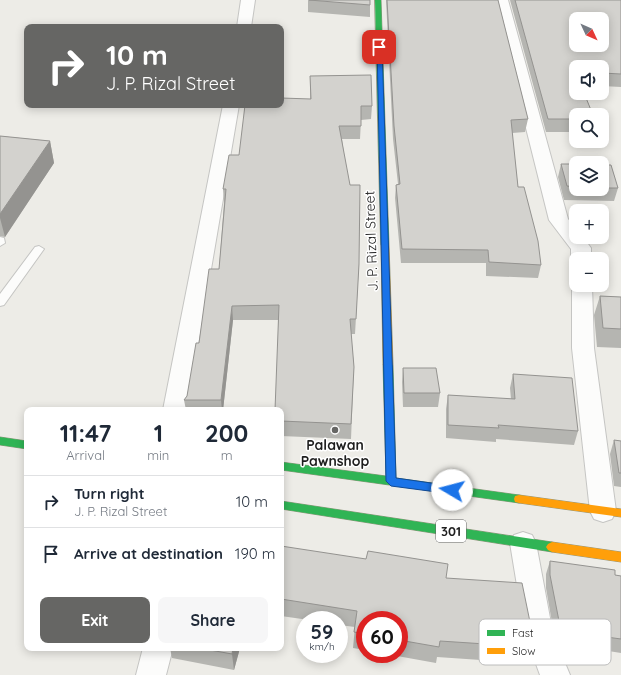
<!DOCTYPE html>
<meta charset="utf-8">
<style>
body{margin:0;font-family:Quicksand,sans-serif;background:#f6f6f7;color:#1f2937;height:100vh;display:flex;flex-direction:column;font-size:15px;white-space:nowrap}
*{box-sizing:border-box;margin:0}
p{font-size:13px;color:#747a83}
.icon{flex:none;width:22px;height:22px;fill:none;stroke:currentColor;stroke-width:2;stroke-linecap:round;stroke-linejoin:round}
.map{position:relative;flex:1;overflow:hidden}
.side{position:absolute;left:24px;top:407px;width:260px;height:244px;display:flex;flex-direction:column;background:#fff;border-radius:8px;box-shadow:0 2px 10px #0003}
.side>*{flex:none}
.banner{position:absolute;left:24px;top:24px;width:260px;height:84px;border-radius:8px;box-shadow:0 2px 10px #0003;background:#666664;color:#fff;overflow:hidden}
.needle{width:26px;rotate:134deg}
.tools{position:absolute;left:569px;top:12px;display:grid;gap:8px}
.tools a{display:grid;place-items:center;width:40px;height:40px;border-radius:8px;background:#fff;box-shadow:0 2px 10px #0003;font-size:20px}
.speed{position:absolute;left:296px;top:611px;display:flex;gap:8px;font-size:20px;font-weight:700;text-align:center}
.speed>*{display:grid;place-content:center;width:52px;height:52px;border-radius:50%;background:#fff;box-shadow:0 2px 10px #0003;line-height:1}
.speed small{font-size:10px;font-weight:400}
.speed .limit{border:6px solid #d22;background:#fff;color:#111}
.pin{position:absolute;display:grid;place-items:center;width:34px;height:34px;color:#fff;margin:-17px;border-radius:8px;box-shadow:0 2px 6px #0006}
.me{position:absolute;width:44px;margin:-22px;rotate:278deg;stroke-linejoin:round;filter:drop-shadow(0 0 3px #0008)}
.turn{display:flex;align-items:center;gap:14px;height:84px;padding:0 16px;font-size:18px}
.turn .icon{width:52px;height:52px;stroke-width:2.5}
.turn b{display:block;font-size:28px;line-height:34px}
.eta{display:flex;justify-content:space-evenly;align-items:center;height:68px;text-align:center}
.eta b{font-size:24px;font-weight:800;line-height:28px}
.action{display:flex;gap:8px;margin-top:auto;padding:8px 16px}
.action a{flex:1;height:46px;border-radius:8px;background:#666664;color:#fff;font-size:16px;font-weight:800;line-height:46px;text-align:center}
.action a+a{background:#f6f6f7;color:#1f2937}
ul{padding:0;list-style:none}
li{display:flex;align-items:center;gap:12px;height:52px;padding:0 16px;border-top:1px solid #e0e1e3}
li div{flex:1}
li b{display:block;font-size:15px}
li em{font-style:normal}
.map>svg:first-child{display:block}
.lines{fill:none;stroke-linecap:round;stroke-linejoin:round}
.lane-casing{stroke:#c5c5c3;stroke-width:2}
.street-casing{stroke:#c5c5c3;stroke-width:2}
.fast-casing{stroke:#93977e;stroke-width:1}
.slow-casing{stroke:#93977e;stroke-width:1}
.lane{fill:#fcfcfb;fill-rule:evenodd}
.street{fill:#fcfcfb;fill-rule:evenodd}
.fast{fill:#30b455;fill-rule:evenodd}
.slow{fill:#ff9f0a;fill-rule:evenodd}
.wall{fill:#b5b5b1}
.shaded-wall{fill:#949390}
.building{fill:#d3d2ce;stroke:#949390;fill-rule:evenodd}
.route{fill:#1a73e8;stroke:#114b97}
.poi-dot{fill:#666664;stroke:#fff;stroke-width:1.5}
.labels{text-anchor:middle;stroke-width:3;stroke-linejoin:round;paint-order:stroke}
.shield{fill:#fff;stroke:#626262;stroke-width:1}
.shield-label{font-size:13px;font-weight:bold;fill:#1e1e1e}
.street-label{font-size:14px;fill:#1e1e1e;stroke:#fff}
.poi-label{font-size:14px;font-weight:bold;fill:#1e1e1e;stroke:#fff}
.key{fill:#fff;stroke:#bcbcbc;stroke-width:1}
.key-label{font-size:11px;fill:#1e1e1e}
</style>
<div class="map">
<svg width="621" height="675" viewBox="0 0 621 675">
<rect width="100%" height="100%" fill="#edece7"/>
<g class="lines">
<!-- lane casing -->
<g class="lane-casing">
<path id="lane" d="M0 237 4 238 5 243 0 246Z
M39 246 44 249 4 305 0 306V294L35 247Z"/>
</g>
<!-- street casing -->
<g class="street-casing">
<path id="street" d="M241 0H255L251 27H237Z
M494 0H508L568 219 576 229V237H583L591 248V259H576V264H574L571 259V249L549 220Z
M223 105H239L187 410H163Z
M575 280 576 285H592L594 348 616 511 612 519 603 522 594 519 590 511 572 348V285Z
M523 532 532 535 536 543 553 634 570 675H540L525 634 510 543 514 535Z
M143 648H173L166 675H136Z"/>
</g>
<!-- fast casing -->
<g class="fast-casing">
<path id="fast" d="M375 0H381L389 245 385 248 381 245Z
M388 362 393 365 396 478 519 495 523 496 524 499 523 502 519 503 281 470V462L386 476 383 365Z
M0 437 27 441V449L0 445Z
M281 501 552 542 556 544 558 547 556 550 552 552 281 509Z"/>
</g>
<!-- slow casing -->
<g class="slow-casing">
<path id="slow" d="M385 242 389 245 393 365 388 368 383 365 381 245Z
M519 495 621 509V517L519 503 515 502 514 499 515 496Z
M552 542 621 552V562L552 552 548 550 546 547 548 544Z"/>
</g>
<!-- lane -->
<use href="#lane" class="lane"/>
<!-- street -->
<use href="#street" class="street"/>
<!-- fast -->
<use href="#fast" class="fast"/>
<!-- slow -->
<use href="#slow" class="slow"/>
</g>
<!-- wall -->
<path class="wall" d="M308 0H370V17L308 12Z
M386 0H498L528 119 525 132 512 133 518 187 541 265 538 278 486 276V263H401L395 198 396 185 398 184 393 139Z
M510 0H621V87L602 86V67H576V132H546Z
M310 76 372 106 371 119 361 120 360 139H342L359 264 355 334H351L354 367 351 439 281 436V410L278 320H233L223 410H186L184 400 187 396 219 269 224 203 223 189 239 155 310 99Z
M0 136 50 141 54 163 5 237 0 236V237Z
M561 164H576V189H602V165L618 188 614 201 564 200 558 177Z
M600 296 621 297V348L597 347 594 315Z
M403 368 440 393 438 407H403L402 382Z
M513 374 578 431 574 445 496 439V442L446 438V409L448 395 511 399 510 388Z
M614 440 621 441V487L614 486 610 454Z
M281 546 446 578 531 647 526 663 437 657 436 663 386 654H399V620H365V650L353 648 355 627 339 625V620H309L281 616Z
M550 561 615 575 621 576V653L558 643 554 634 546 588V574Z
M170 648H240L234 670 172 658Z"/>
<!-- shaded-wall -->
<path class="shaded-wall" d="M50 141 54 163 5 237 0 218V214Z
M232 306 233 320 223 410H222L221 400Z
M233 648H240L234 670 232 654Z"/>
<!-- building -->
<path class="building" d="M309 0H370V5Z
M387 0H498L528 119 511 120 518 187H524L538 241 541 265 489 262 488 250 402 249 396 185 400 184 394 126Z
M515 0H621V74L602 73V67H576V93H584L593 115H576V119H548ZM576 19H602V45H576Z
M371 75 372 106H361V126H339L350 185H360L359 264 356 319H350L354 367 351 424 281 421V410H275L279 305 232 306 221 400H184L187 396 196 343H199L209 269H219L226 189H223L229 155H239L245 105H281V98L311 99 310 76Z
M0 136 50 141 0 214Z
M561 164H576V187L567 186Z
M602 165H611L618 188H602Z
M600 296 621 297V329L603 328Z
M403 368H436L440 393H404Z
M513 374 572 378 578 431 498 425 499 428 448 425V395L515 399Z
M614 440 621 441V473H619Z
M281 546 366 559 368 551 448 564 446 578 522 583 530 622 531 647 440 641 439 647 399 640V620H365V634L354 632 357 611 281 599Z
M550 561 615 570V575L621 576V639L563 631 559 621 550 575Z
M199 648H233L232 654Z"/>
<!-- route -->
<path class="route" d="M377 45 382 47 396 478 452 486 457 490 452 494 391 486 386 481Z"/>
<!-- markers -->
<circle class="poi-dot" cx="335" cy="430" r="4"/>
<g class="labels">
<!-- shield labels -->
<rect class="shield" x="436" y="520" width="30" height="22" rx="3"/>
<g class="shield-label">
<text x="451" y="536">301</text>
</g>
<!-- street labels -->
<g class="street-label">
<text transform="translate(371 241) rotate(-92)" y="5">J. P. Rizal Street</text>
</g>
<!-- poi labels -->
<g class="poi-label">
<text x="335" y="450">Palawan<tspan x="335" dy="16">Pawnshop</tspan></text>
</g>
</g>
<!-- legend -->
<rect x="479" y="619" width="132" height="46" rx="6" class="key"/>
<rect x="487" y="630" width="18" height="6" fill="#30b455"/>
<rect x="487" y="648" width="18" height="6" fill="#ff9f0a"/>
<g class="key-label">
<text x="512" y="637">Fast</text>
<text x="512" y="655">Slow</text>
</g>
</svg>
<div class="tools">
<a><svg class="needle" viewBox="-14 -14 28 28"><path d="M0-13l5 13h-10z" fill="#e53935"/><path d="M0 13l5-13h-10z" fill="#747a83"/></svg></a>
<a><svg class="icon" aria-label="sound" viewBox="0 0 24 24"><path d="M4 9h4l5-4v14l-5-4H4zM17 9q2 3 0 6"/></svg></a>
<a><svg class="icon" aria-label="search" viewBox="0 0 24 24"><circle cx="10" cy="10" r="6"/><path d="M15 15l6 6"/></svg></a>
<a><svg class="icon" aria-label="layers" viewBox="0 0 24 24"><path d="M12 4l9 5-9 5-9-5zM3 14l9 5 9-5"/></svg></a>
<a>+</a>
<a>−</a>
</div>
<div class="speed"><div>59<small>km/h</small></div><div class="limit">60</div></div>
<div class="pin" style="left:379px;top:47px;background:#d93025"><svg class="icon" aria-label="arrive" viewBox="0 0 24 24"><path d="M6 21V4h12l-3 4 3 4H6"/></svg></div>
<svg class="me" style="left:452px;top:490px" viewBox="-20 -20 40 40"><circle r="19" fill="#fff"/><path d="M0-13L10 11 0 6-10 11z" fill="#1a73e8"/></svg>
<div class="banner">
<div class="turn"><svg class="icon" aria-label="right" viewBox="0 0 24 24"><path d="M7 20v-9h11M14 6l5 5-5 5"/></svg><div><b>10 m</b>J. P. Rizal Street</div></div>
</div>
<section class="side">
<div class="eta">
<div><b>11:47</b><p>Arrival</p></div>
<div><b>1</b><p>min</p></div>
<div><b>200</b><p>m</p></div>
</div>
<ul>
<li><svg class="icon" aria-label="right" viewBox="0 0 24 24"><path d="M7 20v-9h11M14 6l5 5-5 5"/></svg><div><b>Turn right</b><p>J. P. Rizal Street</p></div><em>10 m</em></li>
<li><svg class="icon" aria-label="arrive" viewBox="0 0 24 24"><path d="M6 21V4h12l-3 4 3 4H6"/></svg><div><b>Arrive at destination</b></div><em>190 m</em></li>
</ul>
<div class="action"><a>Exit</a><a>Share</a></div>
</section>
</div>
